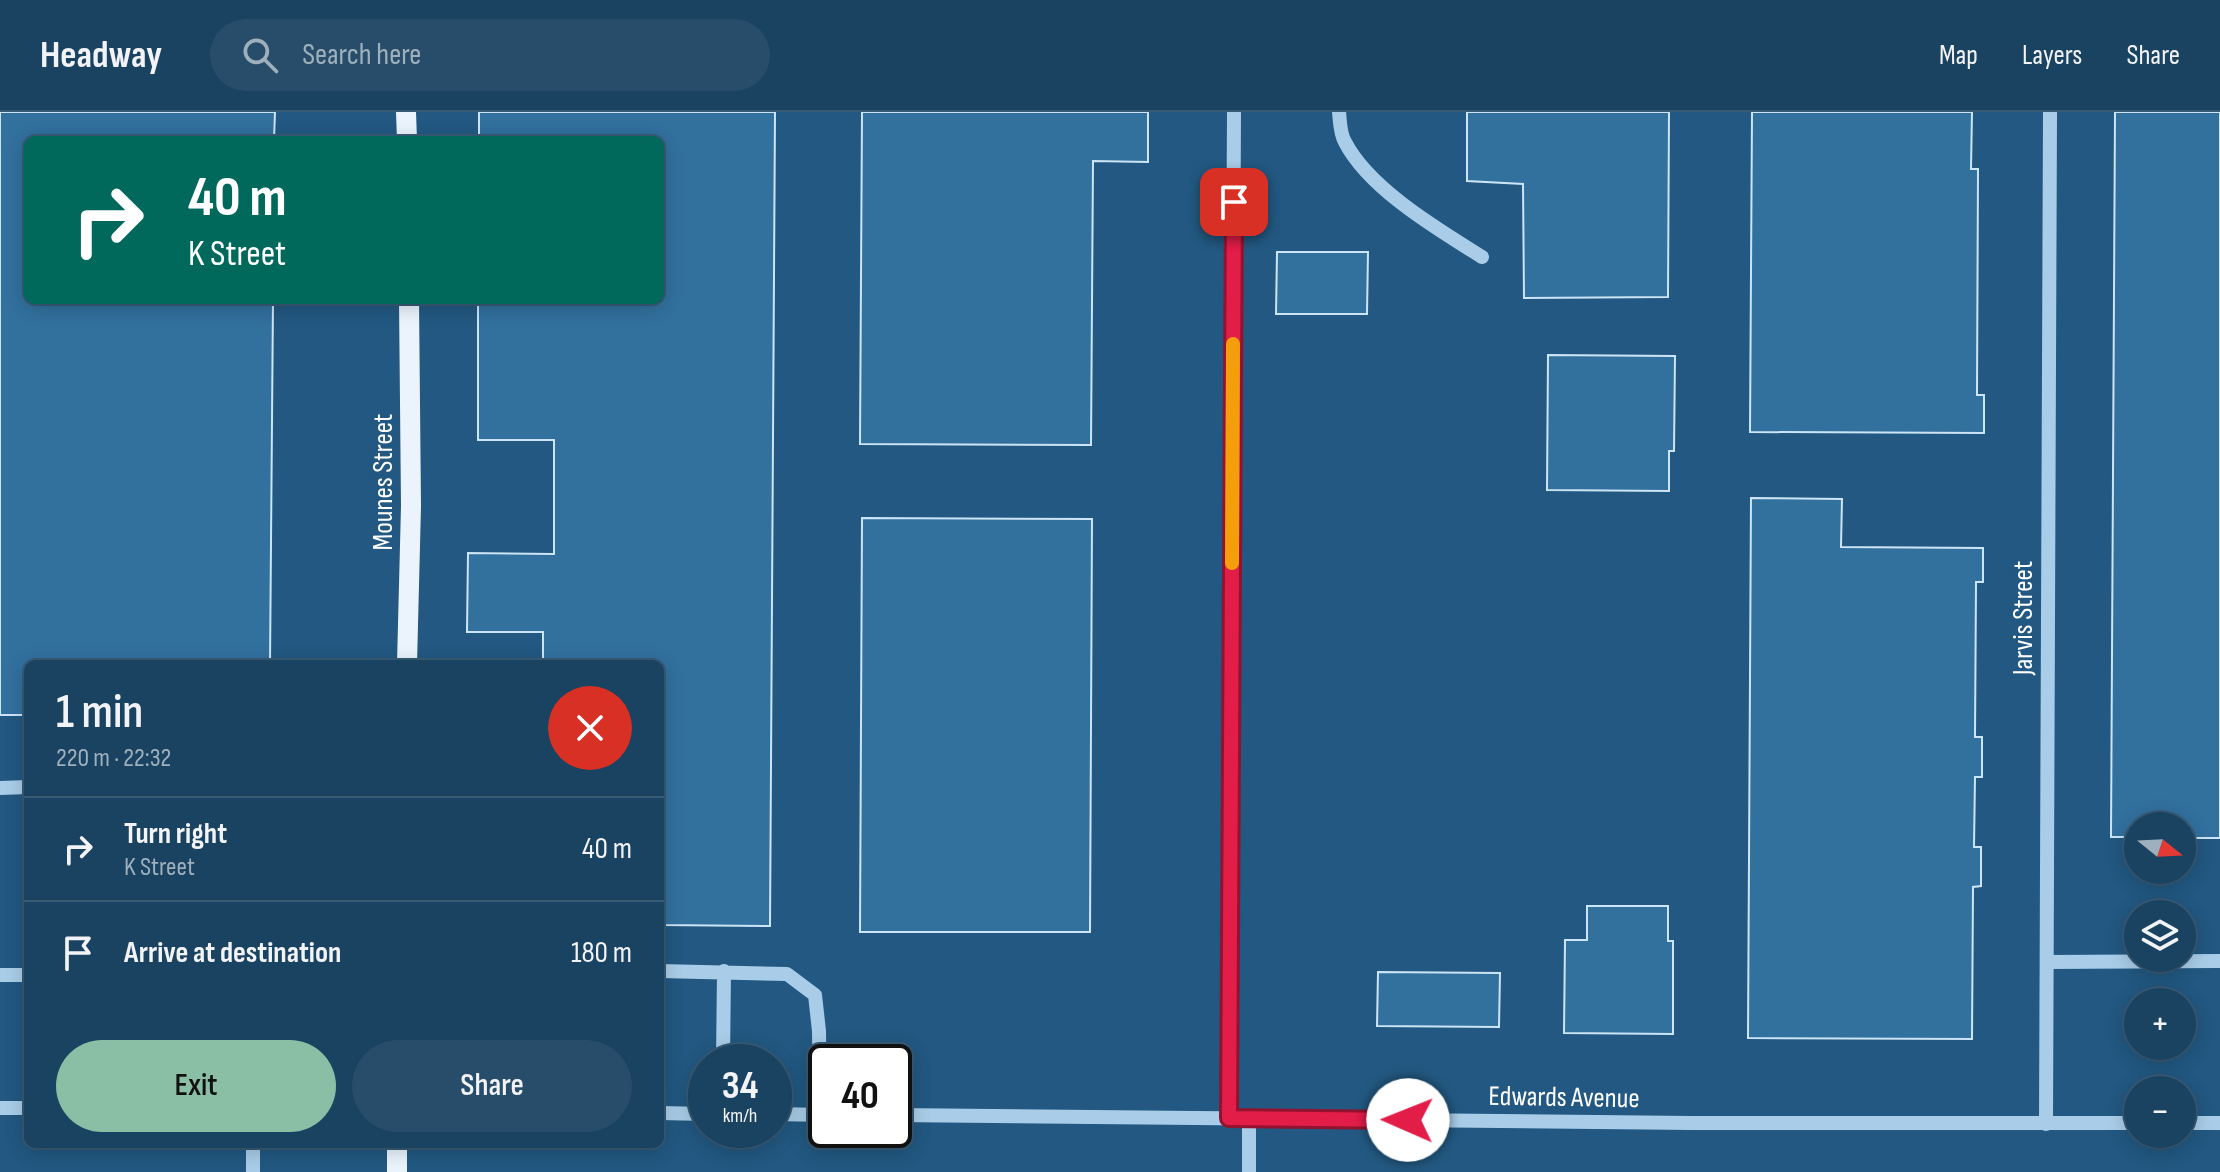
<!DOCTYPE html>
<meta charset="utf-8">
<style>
body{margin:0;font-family:"Sofia Sans Condensed",sans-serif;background:#274d6a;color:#f1f3f6;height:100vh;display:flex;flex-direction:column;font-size:30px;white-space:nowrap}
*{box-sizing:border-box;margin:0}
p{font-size:26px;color:#9fb0bd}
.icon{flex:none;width:44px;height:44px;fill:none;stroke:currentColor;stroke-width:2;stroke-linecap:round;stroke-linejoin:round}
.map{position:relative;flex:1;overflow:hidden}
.details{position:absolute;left:24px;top:548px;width:640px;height:488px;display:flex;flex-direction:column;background:#1a4261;border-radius:12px;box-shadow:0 4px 20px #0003,0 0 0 2px #385b76}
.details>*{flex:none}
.banner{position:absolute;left:24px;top:24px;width:640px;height:168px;border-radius:12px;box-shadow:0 4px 20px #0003,0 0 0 2px #385b76;background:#00695c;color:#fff;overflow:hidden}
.needle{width:52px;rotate:108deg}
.tools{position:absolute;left:2124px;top:700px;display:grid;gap:16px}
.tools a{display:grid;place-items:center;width:72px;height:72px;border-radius:50%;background:#1a4261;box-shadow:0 4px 20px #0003,0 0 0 2px #385b76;font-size:40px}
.speed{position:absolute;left:688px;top:932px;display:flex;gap:16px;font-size:40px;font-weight:700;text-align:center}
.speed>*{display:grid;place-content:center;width:104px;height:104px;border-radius:50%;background:#1a4261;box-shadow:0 4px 20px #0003,0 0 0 2px #385b76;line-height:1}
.speed small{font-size:20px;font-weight:400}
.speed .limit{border:4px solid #111;border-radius:12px;background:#fff;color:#111}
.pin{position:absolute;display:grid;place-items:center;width:68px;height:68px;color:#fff;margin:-34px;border-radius:16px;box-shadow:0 4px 12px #0006}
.me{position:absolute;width:88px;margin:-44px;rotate:271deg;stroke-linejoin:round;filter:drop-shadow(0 0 6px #0008)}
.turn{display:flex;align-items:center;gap:28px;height:168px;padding:0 32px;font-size:36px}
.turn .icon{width:104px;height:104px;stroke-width:2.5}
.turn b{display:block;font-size:56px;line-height:68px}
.round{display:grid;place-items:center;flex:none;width:84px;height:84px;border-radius:42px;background:#274d6a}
.headline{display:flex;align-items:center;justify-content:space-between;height:136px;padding:0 32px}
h1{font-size:48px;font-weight:600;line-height:60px}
.button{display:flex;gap:16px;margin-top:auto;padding:16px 32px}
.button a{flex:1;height:92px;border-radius:48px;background:#8abfa5;color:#111;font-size:32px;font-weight:600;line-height:92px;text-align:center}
.button a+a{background:#274d6a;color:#f1f3f6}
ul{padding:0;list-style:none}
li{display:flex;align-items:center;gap:24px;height:104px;padding:0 32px;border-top:2px solid #385b76}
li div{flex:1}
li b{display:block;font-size:30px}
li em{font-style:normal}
header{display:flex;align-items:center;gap:48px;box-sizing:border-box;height:112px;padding:0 40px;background:#1a4261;border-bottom:2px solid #385b76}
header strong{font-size:38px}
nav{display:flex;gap:44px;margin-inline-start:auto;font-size:28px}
.search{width:560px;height:72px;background:#274d6a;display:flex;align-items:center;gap:20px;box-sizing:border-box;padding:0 28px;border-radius:44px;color:#9fb0bd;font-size:30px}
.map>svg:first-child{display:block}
.building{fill:#32709e;stroke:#cce5f6;stroke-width:2}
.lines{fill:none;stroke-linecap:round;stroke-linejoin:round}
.minor{stroke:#a9cde8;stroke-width:14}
.major{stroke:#ebf4fd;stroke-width:20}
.route-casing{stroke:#92132f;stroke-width:20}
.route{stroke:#e11d48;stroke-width:14}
.slow{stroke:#f59e0b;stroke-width:14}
.labels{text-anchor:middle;stroke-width:8;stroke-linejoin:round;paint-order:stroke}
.street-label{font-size:28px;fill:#fff;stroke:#225881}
</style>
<header>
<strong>Headway</strong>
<div class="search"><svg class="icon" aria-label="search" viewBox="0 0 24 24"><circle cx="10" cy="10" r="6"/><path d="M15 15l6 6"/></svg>Search here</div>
<nav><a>Map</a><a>Layers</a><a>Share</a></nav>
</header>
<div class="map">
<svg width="2220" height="1060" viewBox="0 0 2220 1060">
<rect width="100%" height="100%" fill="#225881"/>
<!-- building -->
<path class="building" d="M0 0H275L274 28H28V188H273L270 552H28V603H0Z
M479 0H775L770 814 660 813V552H543V520H467L468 441 554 442V328H478V188H660V28H479Z
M862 0H1148V50L1093 49 1091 333 860 332Z
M1467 0H1669L1668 185 1524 186 1523 72 1467 69Z
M1752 0H1972L1971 57H1978L1977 283H1984V321L1750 320Z
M2115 0H2220V726H2182V714H2138V725H2111Z
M1277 140H1368L1367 202H1276Z
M1548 243 1675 244 1674 339H1669V379L1547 378Z
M1751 386 1842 387 1841 435 1983 436V470H1976L1975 625H1982V665H1975L1974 735H1981V774L1973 775 1972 927 1748 926Z
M862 406 1092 407 1090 820H860Z
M1587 794H1668V829H1673V922L1564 921 1565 828H1587Z
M1378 860 1500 861 1499 915 1377 914Z"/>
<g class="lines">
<!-- minor -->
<path class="minor" d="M1339 0C1340 9 1340 22 1345 30 1369 77 1439 118 1482 145
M0 676 28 675
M2047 850 2220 849
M660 859 787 862 815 883 819 919 820 1003
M0 863H28
M723 950 724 859
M0 996H28
M660 1001 706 1002
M774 1002 826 1003
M894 1003 1692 1011H2138
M1229 1006 1234 0
M2182 1011H2220
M2046 1012 2050 0
M253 1060V1032
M1249 1060V1006"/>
<!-- major -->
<path class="major" d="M406 0 407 28
M407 552 411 394 409 188
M397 1032V1060"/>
</g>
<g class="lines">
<!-- route casing -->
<g class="route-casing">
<path id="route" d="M1234 90 1229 1006 1408 1008"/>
</g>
<!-- route -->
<use href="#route" class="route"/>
<!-- slow -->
<path class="slow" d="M1232 451 1233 232"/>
</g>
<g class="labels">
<!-- street labels -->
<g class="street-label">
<text transform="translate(382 370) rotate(-90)" y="10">Mounes Street</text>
<text transform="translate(2022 506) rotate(-90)" y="10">Jarvis Street</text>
<text transform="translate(1564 984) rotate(1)" y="10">Edwards Avenue</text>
</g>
</g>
</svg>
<div class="tools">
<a><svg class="needle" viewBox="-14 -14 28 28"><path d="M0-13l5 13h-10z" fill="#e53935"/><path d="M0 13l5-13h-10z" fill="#9fb0bd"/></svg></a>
<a><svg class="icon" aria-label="layers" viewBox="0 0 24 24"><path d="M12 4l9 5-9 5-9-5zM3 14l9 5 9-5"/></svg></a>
<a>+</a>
<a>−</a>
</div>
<div class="speed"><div>34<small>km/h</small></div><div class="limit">40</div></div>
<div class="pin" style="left:1234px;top:90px;background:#d93025"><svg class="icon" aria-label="arrive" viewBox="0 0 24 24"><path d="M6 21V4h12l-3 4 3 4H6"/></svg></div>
<svg class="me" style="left:1408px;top:1008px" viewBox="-20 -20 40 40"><circle r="19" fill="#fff"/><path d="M0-13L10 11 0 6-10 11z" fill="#e11d48"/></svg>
<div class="banner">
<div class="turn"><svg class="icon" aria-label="right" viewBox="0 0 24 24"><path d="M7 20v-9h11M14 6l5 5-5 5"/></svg><div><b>40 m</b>K Street</div></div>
</div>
<section class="details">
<div class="headline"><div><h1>1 min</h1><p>220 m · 22:32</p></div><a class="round" style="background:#d93025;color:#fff"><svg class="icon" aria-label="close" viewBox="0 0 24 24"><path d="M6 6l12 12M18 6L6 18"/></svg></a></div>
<ul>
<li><svg class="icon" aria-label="right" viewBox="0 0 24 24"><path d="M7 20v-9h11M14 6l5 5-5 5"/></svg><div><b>Turn right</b><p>K Street</p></div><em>40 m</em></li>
<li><svg class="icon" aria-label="arrive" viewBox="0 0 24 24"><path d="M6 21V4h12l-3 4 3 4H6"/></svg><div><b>Arrive at destination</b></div><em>180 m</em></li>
</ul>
<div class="button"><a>Exit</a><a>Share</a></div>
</section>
</div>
